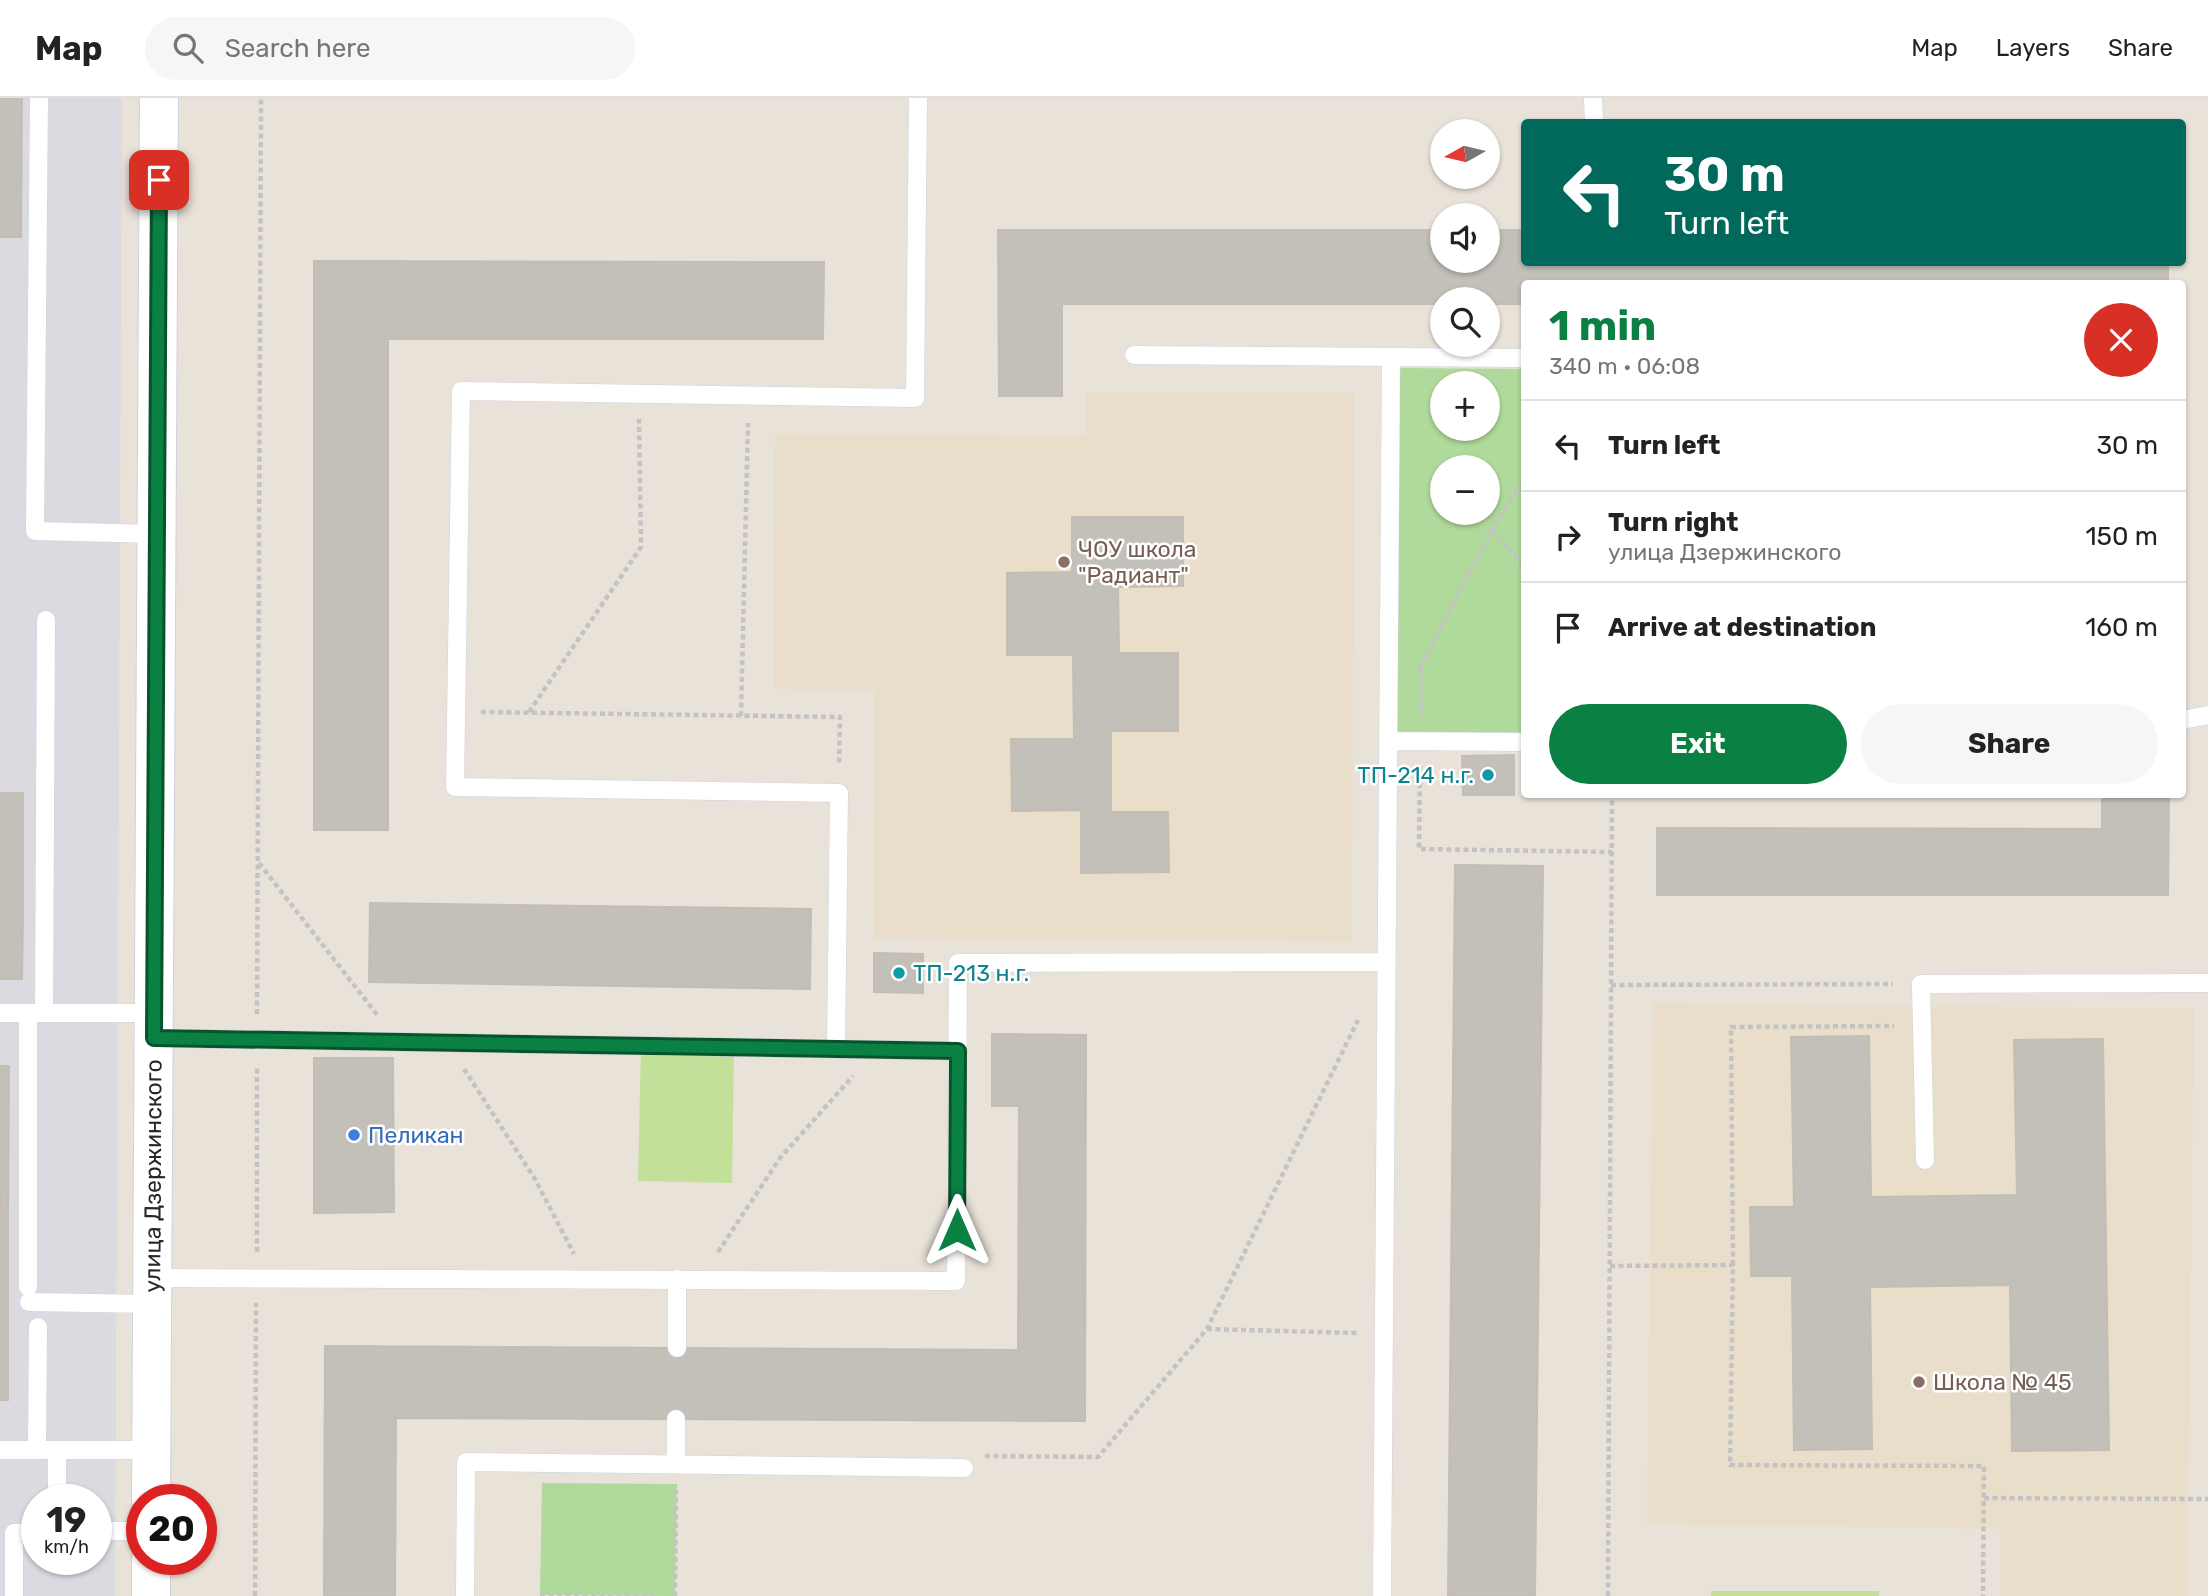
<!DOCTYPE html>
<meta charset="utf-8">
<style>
body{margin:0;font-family:Rubik,sans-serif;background:#f6f6f6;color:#222;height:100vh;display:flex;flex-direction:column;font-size:26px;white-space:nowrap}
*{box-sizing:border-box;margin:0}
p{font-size:23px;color:#767676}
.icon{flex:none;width:38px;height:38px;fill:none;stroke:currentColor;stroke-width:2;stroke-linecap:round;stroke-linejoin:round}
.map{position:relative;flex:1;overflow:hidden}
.drawer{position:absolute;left:1521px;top:182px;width:665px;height:518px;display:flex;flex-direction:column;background:#fff;border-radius:7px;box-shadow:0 2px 5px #0004}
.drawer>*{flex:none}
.guide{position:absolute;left:1521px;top:21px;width:665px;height:147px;border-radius:7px;box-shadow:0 2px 5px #0004;background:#00695c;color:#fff;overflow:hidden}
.needle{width:46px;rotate:262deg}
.controls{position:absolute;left:1430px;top:21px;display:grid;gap:14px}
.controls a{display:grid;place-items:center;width:70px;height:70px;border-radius:50%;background:#fff;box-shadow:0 2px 5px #0004;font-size:35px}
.speed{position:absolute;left:21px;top:1386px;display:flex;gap:14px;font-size:35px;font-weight:700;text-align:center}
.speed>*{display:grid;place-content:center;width:91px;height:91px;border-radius:50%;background:#fff;box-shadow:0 2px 5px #0004;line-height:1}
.speed small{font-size:18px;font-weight:400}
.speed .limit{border:10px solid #d22;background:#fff;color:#111}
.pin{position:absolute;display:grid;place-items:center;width:60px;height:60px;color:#fff;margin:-30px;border-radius:14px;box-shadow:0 4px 10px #0006}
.me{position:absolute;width:77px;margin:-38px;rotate:0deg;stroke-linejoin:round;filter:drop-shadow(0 0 5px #0008)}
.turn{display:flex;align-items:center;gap:24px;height:147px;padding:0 28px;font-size:32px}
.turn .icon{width:91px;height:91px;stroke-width:2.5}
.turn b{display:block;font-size:49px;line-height:60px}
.round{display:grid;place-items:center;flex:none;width:74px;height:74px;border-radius:37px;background:#f6f6f6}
.summary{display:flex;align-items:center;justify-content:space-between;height:119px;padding:0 28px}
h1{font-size:42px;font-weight:700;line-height:52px;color:#0b8043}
.button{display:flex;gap:14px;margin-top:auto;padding:14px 28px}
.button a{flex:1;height:80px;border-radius:42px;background:#0b8043;color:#fff;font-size:28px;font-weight:700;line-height:80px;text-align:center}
.button a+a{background:#f6f6f6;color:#222}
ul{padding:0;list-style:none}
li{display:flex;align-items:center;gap:21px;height:91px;padding:0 28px;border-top:2px solid #e0e0e0}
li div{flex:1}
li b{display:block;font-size:26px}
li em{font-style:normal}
header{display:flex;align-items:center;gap:42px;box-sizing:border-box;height:98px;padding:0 35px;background:#fff;border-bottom:2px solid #e0e0e0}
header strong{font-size:33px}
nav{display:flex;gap:38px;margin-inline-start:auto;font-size:24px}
.search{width:490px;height:63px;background:#f6f6f6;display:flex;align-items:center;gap:18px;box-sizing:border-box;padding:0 24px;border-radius:38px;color:#767676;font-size:26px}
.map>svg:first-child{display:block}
.industrial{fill:#dcdae1;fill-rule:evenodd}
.education{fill:#e8deca}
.green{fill:#b0da9b;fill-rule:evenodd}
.pitch{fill:#c2e097}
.building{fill:#c3bfb9;stroke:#c3bdb4;stroke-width:2}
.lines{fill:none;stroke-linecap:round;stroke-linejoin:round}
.lane-casing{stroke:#cfd2de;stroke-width:19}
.secondary-casing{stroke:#cfd2de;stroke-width:40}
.path{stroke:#c3c3c3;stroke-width:4.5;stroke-dasharray:5 3.5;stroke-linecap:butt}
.lane{stroke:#fff;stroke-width:18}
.secondary{stroke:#fff;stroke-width:38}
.route-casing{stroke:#07532c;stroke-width:18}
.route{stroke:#0b8043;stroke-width:12}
.education-dot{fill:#8d6e63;stroke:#fff;stroke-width:2.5}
.culture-dot{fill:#0f9aa8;stroke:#fff;stroke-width:2.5}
.shop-dot{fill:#3f7fe0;stroke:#fff;stroke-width:2.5}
.labels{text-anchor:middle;stroke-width:5;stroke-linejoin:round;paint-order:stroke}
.education-label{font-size:23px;fill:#785e54;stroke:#fff;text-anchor:start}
.culture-label{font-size:23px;fill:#0d838f;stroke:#fff;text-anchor:end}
.shop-label{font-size:23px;fill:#366cbe;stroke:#fff;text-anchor:start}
.street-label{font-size:23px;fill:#272727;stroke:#fff}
</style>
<header>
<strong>Map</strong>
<div class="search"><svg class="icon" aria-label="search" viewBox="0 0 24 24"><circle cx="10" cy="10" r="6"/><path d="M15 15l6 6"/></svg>Search here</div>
<nav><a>Map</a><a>Layers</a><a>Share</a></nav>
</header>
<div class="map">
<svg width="2208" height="1498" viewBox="0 0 2208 1498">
<rect width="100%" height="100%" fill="#e8e2d9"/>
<!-- industrial -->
<path class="industrial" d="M0 0H122L115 1498H0ZM37 1402H96V1461H37Z"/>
<!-- education -->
<path class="education" d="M1087 294 1354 295 1352 843 874 840 875 592 774 591 775 336 1086 338Z
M1653 905 2194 911 2187 1498H2000L2001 1431 1647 1426Z"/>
<!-- green -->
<path class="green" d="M1400 270 1524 271V637L1397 636ZM1442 285H1488V331H1442ZM1442 369H1488V415H1442Z
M542 1385 677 1386 675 1498 540 1497Z"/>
<!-- pitch -->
<path class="pitch" d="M641 948 734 950 732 1085 638 1083Z
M1711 1493H1879V1498H1711Z"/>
<!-- building -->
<path class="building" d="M0 0H22L21 139H0Z
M998 132H1442V163H1488V132H1524V164H2168V186H1524V206H1488V201H1442V206H1062V298H999Z
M314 163 824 164 823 241H388V732H314Z
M1072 419H1183V488L1118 489 1119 555H1178V633H1111V714H1168L1169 774 1081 775V712L1012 713 1011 641H1074L1073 557H1007V475L1072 474Z
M1514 657V697H1463L1462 658Z
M0 695H23V817H0Z
M2102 696H2169L2168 797H1657V730L2102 731Z
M1455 767 1543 768 1535 1498H1448Z
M370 805 811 811 810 891 369 884Z
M0 817H23L22 881H0Z
M874 855 923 856V895L874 894Z
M992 936 1086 937 1085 1323 396 1320 395 1498H324L325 1248 1018 1252 1019 1008H992Z
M1869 938 1871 1099 2017 1097 2014 942 2103 941 2109 1352 2012 1353 2010 1187 1870 1189 1872 1351 1794 1352 1792 1178H1751L1750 1109H1794L1791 939Z
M314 960H393L394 1114 314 1115Z
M0 968H9L8 1114H0Z
M0 1114H8V1302H0Z"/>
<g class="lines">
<!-- lane casing -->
<g class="lane-casing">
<path id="lane" d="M39 0 35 433 157 436
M1593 0 1594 24
M1134 257 1524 260
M2182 622 2208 617
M1388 643 1524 644
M0 915H154
M44 915 46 522
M154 940 958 953
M836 951 839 695 455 689 461 293 915 300 918 0
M1925 1062 1921 886 2208 885
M152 1180 956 1183 958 865 1386 864
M28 1189V915
M29 1204 152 1206
M677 1250V1181
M676 1321V1366
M0 1352H152
M37 1352 38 1229
M57 1402V1352
M96 1433H142
M14 1498V1435L37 1434
M465 1498 466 1364 964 1370
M1382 1498 1391 259"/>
</g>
<!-- secondary casing -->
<g class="secondary-casing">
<g id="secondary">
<path id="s1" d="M151 1402 159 0"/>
<path d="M151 1498V1461"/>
</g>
</g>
<!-- path -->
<path class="path" d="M1492 432 1524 470
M1420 569 1492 432 1524 381
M481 614 840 619 839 668
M529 614 641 449 639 321
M741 618 748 325
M1421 618V569
M1420 668 1419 751 1612 754
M259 765 378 918
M1611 887 1893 886
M257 916 261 0
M464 971 535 1081 574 1156
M257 1154V967
M718 1154 780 1060 853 978
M1733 1167 1731 929 1894 928
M1610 1168 1733 1167 1730 1367 1984 1368 1983 1498
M1207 1231 1357 1235
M985 1358 1098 1359 1207 1231 1358 922
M1984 1400 2208 1401
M255 1498 256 1205
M540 1498H659
M675 1498 676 1392
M1608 1498 1612 696"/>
<!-- lane -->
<use href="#lane" class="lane"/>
<!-- secondary -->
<use href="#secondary" class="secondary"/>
</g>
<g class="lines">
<!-- route casing -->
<g class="route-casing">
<path id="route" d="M159 82 154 940 958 953 957 1132"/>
</g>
<!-- route -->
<use href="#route" class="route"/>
</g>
<!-- markers -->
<g class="education-dot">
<circle cx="1064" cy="464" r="7"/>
<circle cx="1919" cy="1284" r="7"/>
</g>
<g class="culture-dot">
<circle cx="1488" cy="677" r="7"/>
<circle cx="899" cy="875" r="7"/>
</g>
<circle class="shop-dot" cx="354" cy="1037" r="7"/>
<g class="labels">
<!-- education labels -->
<g class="education-label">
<text x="1078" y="459">ЧОУ школа<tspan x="1078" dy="26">"Радиант"</tspan></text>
<text x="1933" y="1292">Школа № 45</text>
</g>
<!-- culture labels -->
<g class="culture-label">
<text x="1474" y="685">ТП-214 н.г.</text>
<text x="913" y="883" text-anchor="start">ТП-213 н.г.</text>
</g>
<!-- shop labels -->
<g class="shop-label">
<text x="368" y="1045">Пеликан</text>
</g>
<!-- street labels -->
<g class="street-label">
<text dy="8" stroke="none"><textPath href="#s1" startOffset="324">улица Дзержинского</textPath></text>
</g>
</g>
</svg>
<div class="controls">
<a><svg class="needle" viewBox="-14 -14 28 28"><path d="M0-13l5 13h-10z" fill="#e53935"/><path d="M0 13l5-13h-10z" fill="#767676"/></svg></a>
<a><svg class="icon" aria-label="sound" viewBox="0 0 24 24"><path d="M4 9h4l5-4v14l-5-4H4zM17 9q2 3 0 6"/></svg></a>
<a><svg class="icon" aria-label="search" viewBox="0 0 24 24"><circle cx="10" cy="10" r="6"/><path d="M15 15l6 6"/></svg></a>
<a>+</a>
<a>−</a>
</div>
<div class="speed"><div>19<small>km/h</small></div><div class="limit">20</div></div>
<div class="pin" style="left:159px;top:82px;background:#d93025"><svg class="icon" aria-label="arrive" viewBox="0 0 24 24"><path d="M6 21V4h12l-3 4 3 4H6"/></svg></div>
<svg class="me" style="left:957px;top:1132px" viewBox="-20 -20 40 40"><path d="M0-17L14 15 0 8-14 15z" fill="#0b8043" stroke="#fff" stroke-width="4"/></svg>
<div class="guide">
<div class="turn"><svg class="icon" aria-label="left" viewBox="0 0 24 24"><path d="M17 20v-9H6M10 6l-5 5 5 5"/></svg><div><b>30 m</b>Turn left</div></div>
</div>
<section class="drawer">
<div class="summary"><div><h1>1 min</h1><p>340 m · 06:08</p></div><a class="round" style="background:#d93025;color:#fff"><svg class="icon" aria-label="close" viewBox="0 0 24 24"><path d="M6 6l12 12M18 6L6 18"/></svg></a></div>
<ul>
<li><svg class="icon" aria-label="left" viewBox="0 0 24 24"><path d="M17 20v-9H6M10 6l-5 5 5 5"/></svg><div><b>Turn left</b></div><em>30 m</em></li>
<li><svg class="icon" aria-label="right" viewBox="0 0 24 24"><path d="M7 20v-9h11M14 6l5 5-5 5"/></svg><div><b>Turn right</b><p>улица Дзержинского</p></div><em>150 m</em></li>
<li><svg class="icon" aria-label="arrive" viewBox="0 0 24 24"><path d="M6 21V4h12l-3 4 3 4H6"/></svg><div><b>Arrive at destination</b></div><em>160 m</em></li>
</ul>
<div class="button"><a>Exit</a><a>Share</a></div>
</section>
</div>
